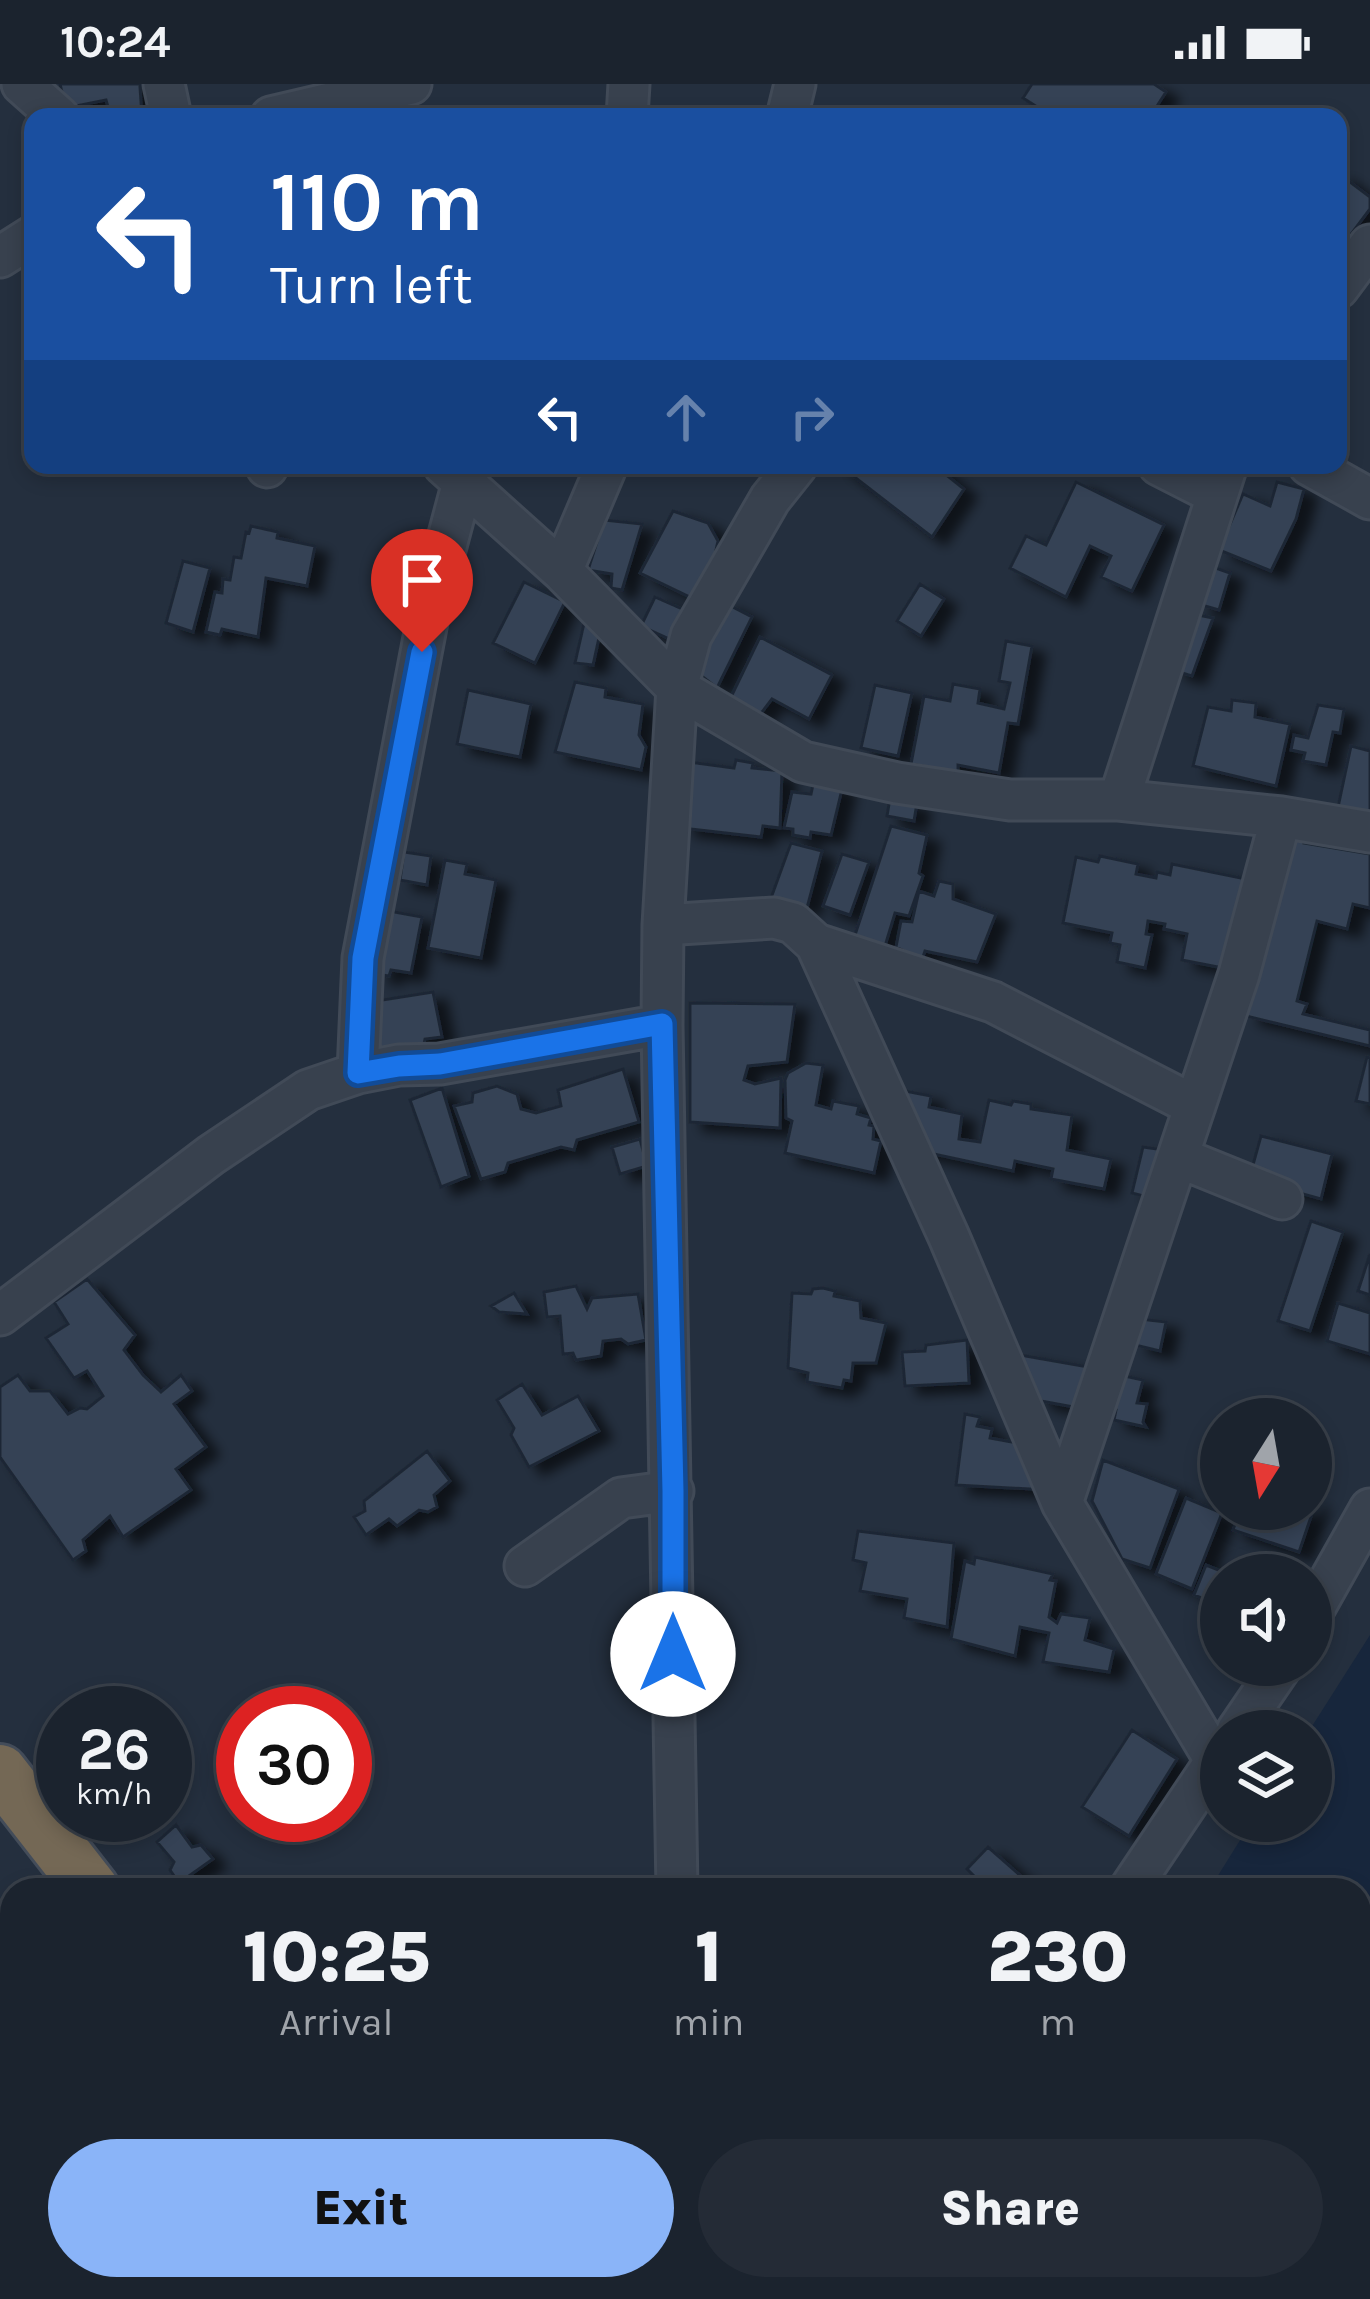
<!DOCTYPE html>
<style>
body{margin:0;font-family:Karla,sans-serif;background:#242b36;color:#f1f3f6;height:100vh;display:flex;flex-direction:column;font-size:45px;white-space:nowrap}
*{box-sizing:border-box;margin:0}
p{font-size:39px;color:#a0a4aa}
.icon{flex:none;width:66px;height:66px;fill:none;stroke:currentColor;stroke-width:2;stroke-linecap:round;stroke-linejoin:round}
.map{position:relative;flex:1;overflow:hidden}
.drawer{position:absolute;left:0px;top:1794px;width:1371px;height:423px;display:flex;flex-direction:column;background:#1b232e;border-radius:36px 36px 0 0;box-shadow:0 6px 18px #0003,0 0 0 3px #39404a}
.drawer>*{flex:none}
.guide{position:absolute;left:24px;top:24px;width:1323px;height:366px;border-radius:24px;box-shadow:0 6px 18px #0003,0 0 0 3px #39404a;background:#1a4fa0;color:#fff;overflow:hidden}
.needle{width:78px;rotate:191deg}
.fabs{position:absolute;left:1200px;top:1314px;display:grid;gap:24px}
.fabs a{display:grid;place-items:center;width:132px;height:132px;border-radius:50%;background:#1b232e;box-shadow:0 6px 18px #0003,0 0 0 3px #39404a;font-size:60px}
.speed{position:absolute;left:36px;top:1602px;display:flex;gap:24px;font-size:60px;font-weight:700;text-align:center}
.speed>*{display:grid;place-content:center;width:156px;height:156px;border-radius:50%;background:#1b232e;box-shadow:0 6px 18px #0003,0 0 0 3px #39404a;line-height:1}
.speed small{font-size:30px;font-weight:400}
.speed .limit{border:18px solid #d22;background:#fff;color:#111}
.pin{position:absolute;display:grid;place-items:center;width:102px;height:102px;color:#fff;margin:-123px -51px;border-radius:50% 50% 50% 0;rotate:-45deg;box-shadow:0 0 12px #0007}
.pin .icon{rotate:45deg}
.me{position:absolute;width:132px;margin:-66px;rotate:0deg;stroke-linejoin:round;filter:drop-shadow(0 0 9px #0008)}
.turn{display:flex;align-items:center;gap:42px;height:252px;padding:0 48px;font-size:54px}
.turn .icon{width:156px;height:156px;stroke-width:2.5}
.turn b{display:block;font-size:84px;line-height:102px}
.lanes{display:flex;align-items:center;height:114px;padding:0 48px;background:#0003;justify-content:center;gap:60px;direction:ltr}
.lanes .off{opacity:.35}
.eta{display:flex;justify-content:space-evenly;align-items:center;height:204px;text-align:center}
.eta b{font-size:72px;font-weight:800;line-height:84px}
.button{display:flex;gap:24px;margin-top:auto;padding:24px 48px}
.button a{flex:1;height:138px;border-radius:72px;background:#8ab4f8;color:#111;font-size:48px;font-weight:800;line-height:138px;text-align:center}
.button a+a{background:#242b36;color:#f1f3f6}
.status{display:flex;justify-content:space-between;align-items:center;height:84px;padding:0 60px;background:#1b232e;direction:ltr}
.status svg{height:33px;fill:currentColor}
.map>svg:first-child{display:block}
.water{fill:#17263c}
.building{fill:#364354;stroke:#1f2835;stroke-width:3;filter:url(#shadow)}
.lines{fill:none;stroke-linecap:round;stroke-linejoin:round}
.minor-casing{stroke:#414a57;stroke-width:45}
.highway-casing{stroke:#434c59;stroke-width:60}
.path{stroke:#3f5557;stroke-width:8;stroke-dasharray:9 9;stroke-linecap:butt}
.minor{stroke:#38414e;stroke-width:39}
.highway{stroke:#746855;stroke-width:54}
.route-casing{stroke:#114b97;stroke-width:30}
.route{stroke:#1a73e8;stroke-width:21}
</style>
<div class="status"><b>10:24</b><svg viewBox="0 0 49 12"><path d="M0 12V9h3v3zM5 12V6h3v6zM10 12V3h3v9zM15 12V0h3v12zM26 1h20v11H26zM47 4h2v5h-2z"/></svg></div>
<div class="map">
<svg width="1370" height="2215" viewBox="0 0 1370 2215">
<defs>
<filter id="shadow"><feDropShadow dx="13" dy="8" stdDeviation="6" flood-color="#0009"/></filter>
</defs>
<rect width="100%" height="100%" fill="#242f3e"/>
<!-- water -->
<path class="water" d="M1370 1551V2215H907L910 2205H1359V1806H1209L1252 1737H1311L1309 1647Z"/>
<!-- building -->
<path class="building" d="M60 0H150V1L140 3 142 33H111L106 16 66 24Z
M1032 0H1154L1166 8 1150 33 1138 28 1135 33H1053L1023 14Z
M1338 89 1370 113V125L1349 153 1338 144Z
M33 215V249L25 247Z
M839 381H934L964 405 932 453Z
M1076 398 1164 441 1132 507 1101 493 1111 472 1090 462 1066 513 1010 484 1026 452 1046 461Z
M1277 398 1304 405 1296 435 1271 487 1219 466 1243 410 1270 422Z
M673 427 708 439 718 457 713 479 694 515 640 489Z
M604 436 642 440 622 506 611 504 612 490 588 486Z
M251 442 278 448 277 454 315 462 307 502 266 494 258 553 222 545 220 551 206 548 215 508 222 509 223 495 230 496 234 473 241 474 246 448 249 449Z
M183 477 210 484 193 548 166 539Z
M1210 482 1230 489 1219 526 1198 520Z
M524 498 565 518 535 579 493 559Z
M920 500 944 515 921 552 897 537Z
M655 513 689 528 676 558 641 542Z
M723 518 752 533 717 604 690 583Z
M1193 530 1213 534 1192 592 1172 586Z
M585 535 602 540 593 581 575 579Z
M760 553 832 591 809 635 772 615 759 632 730 615Z
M1006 557 1032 562 1018 640 1008 639 999 689 958 681V689L911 680 924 612 950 617 953 600 980 605 978 619 1004 625 1010 599 999 597Z
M575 598 606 604 605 613 643 620 639 651 646 663 641 686 555 668Z
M875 601 912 609 898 672 861 664Z
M468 606 531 620 520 673 457 660Z
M1232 616 1256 619 1255 633 1290 640 1276 702 1193 682 1208 623 1231 627Z
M1318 621 1344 625 1340 649 1333 648 1326 681 1303 677 1305 669 1291 666 1294 651 1308 654Z
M1351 662 1370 667V734L1337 728Z
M736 676 753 679 752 684 782 687 780 744 763 742 761 753 682 744 689 678 734 684Z
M814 696 843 701 831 751 811 748 810 754 793 751V745L784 744 792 708 811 710Z
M890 714 917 719 914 737 887 732Z
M891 742 927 751 919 789 923 792 909 832 895 829 882 872 853 857Z
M1291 750 1305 754 1304 759 1370 770V824L1353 820 1347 845 1317 837 1297 917 1307 920 1303 930 1370 946V962L1246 932Z
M791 759 822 767 807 824 771 814Z
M404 768 431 772 427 801 400 796Z
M842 770 869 778 850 831 823 822Z
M1100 772 1138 780 1136 790 1156 794 1157 788 1170 791 1172 780 1246 795 1228 885 1182 876 1187 850 1164 845 1165 840 1148 837 1146 850 1152 851 1145 884 1117 878 1120 861 1110 859 1112 849 1063 839 1076 773 1098 778Z
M445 776 467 780 465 790 496 796 481 874 428 864Z
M939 797 953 800V815L996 830 977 878 925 867 922 876 896 863 901 837 912 838 919 807 934 812Z
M389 827 422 833 411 889 391 886 389 892 376 890Z
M433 908 442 953 425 955 423 964 380 970 376 917Z
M690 919 795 920 787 978 748 982 744 996 755 1000 781 994 780 1044 690 1038Z
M1367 973 1370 974V1020L1356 1017Z
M806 979 823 981 816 1021 831 1025 833 1017 859 1022 857 1030 871 1034 869 1041 874 1042 873 1055 881 1057 874 1089 785 1069 792 1037 786 1034 785 996 788 989Z
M623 985 639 1038 577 1056 574 1066 561 1063 508 1079 505 1088 481 1095 454 1022 472 1018 473 1009 497 1002 517 1010 521 1025 536 1029 561 1022 558 1006Z
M442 1004 469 1092 441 1103 410 1016Z
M905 1007 931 1012 929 1023 962 1030 959 1055 980 1058 989 1016 1011 1021 1013 1017 1031 1020V1025L1072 1031 1067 1066 1111 1075 1104 1105 1051 1095 1053 1085 1015 1077 1013 1087 915 1066 901 1022Z
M1261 1052 1332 1070 1321 1115 1249 1095Z
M640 1055 647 1082 620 1090 612 1063Z
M1143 1063 1164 1066 1147 1113 1132 1109Z
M1311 1137 1343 1148 1310 1247 1278 1237Z
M1370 1170V1211L1358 1207Z
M87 1195 135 1251 124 1266 143 1291 161 1308 181 1291 192 1307 174 1320 206 1363 176 1385 191 1406 123 1453 110 1432 83 1456 86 1467 73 1476 0 1373V1303L18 1291 30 1307H50L68 1330 80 1324 87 1325 103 1312 87 1287 74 1294 46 1254 68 1240 54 1218Z
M576 1202 587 1225 592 1214 638 1210 646 1256 628 1260 621 1255 603 1257 601 1272 576 1276 573 1269 563 1270 560 1232 547 1233 544 1208Z
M823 1204 835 1207 834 1212 860 1217 861 1234 886 1239 876 1279H853L851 1297 844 1296 842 1304 807 1298 808 1289 788 1284 792 1209 811 1210 813 1205Z
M514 1209 527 1230 499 1228 491 1222Z
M1338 1219 1370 1229V1270L1327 1257Z
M1140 1235 1166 1238 1160 1267 1135 1261Z
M967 1256 969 1299 905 1302 902 1268 925 1267 926 1261Z
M1020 1271 1094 1284 1079 1324 1041 1317Z
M1115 1290 1143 1296 1137 1319 1147 1320 1143 1338 1146 1343 1114 1336 1116 1326 1109 1325Z
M522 1300 542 1331 578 1312 599 1347 529 1383 511 1351 514 1344 497 1316Z
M965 1330 980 1333 977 1342 992 1345 990 1354 1033 1362 1049 1406 956 1401Z
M427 1367 450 1397 434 1411 437 1423 428 1428 419 1426 397 1442 389 1435 366 1451 354 1433 365 1427 364 1417Z
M1103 1376 1179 1405 1150 1484 1122 1475 1092 1417Z
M1186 1414 1222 1429 1192 1505 1156 1490Z
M1311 1416 1316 1418 1299 1468 1233 1446 1240 1425H1311Z
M858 1447 954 1459 947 1543 904 1534 907 1515 860 1507 866 1479 853 1476Z
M975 1473 1053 1490 1050 1496 1056 1497 1049 1533 1057 1539 1061 1530 1090 1534 1085 1556 1114 1565 1109 1588 1043 1578 1049 1549 1020 1543 1015 1572 951 1555 965 1477 974 1480Z
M1206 1481 1231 1491H1221V1522L1194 1511Z
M1132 1646 1177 1675 1129 1752 1082 1723Z
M176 1741 192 1763 201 1761 213 1775 179 1799 170 1786 174 1778 157 1758Z
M988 1763 1030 1800 1025 1806H979L983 1801 967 1785Z
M0 1943 12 1945V2054L0 2052Z"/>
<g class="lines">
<!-- minor casing -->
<g class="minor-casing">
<path id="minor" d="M22 0 59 33
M164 0 171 33
M271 33 411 0
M627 33 629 0
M787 33 795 0
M0 173 33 152
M1338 204 1370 161
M444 381 562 487 677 604 803 678 897 699 1010 716H1119L1227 381
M1159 381 1216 410
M1309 381 1370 415
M267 383 268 381
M562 487 607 381
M1119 716 1281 733 1370 748
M663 841 774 834 793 839 816 860 949 1153 1062 1419 1215 1676
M816 860 993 918 1195 1022
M358 989 363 874 430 522 463 398
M1178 1073 1282 1115
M0 1231 211 1071 308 1006 358 989 399 981 440 980 662 941
M1062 1419 1239 890 1281 733
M525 1482 621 1414 673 1407
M1311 1530 1370 1425
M1237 1647 1282 1581
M677 1806 662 941 663 841 677 604 691 552 770 415 797 381
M1129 1806 1221 1669
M309 2215 310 2205"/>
</g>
<!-- highway casing -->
<g class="highway-casing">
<path id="highway" d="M0 1688 92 1806
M582 2205 602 2215"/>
</g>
<!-- path -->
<path class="path" d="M0 2174 12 2180"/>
<!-- minor -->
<use href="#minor" class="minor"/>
<!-- highway -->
<use href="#highway" class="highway"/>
</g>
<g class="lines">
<!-- route casing -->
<g class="route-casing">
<path id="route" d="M422 568 363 874 358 989 399 982 440 980 662 940 673 1407V1570"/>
</g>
<!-- route -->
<use href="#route" class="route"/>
</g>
</svg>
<div class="fabs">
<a><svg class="needle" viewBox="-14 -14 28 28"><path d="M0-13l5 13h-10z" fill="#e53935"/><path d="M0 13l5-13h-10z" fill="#a0a4aa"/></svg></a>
<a><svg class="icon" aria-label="sound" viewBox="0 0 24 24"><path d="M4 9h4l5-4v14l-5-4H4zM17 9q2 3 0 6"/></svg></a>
<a><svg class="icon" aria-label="layers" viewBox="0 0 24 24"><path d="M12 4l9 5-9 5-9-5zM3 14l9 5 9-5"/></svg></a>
</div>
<div class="speed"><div>26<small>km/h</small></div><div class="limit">30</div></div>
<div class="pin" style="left:422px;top:568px;background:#d93025"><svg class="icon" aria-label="arrive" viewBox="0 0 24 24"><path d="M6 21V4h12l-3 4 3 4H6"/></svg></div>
<svg class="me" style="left:673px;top:1570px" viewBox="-20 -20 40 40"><circle r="19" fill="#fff"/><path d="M0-13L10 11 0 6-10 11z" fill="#1a73e8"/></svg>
<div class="guide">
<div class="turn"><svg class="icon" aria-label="left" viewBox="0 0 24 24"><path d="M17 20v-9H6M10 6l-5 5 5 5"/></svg><div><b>110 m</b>Turn left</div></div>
<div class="lanes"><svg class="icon" aria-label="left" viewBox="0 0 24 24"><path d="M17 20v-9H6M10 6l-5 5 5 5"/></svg><svg class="icon off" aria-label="ahead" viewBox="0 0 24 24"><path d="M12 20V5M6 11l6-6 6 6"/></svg><svg class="icon off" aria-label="right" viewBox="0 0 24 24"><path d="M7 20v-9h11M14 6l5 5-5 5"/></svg></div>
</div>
<section class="drawer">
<div class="eta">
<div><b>10:25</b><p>Arrival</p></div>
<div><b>1</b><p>min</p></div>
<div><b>230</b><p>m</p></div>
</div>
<div class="button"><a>Exit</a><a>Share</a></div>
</section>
</div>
